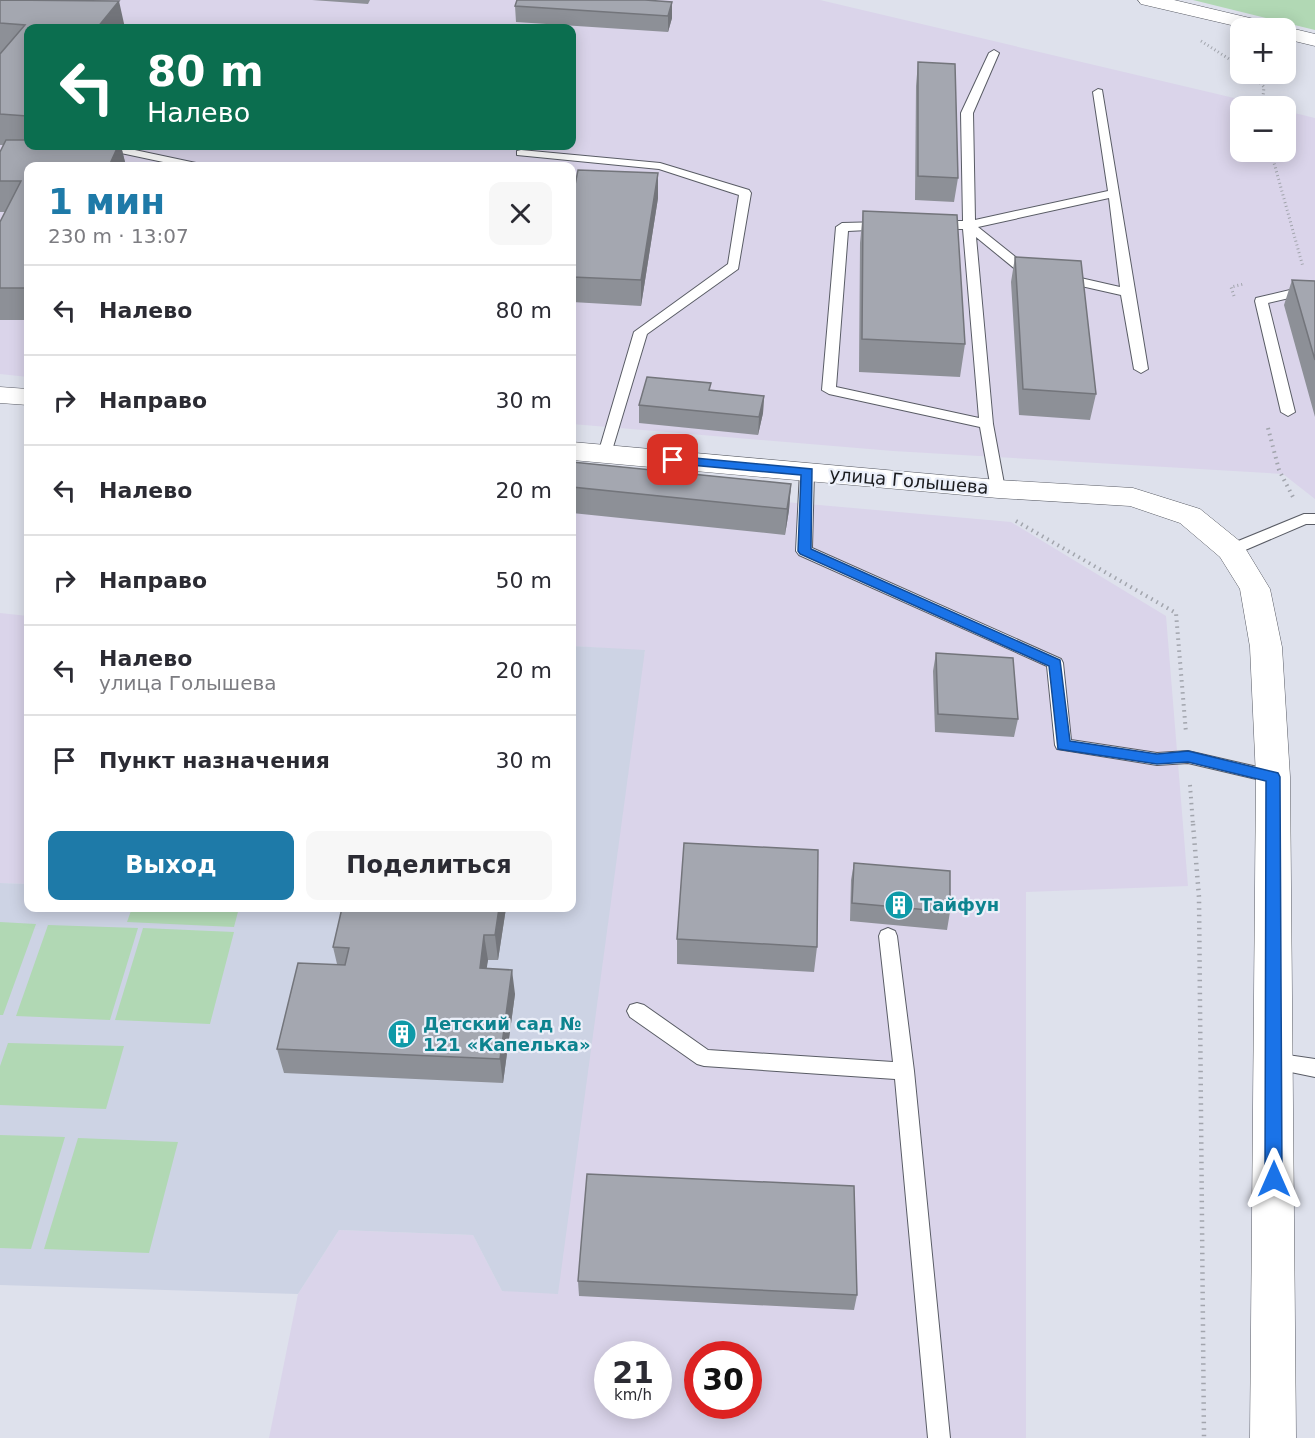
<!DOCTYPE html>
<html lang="ru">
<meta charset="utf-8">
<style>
body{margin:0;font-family:"DejaVu Sans",sans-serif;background:#f7f7f7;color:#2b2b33;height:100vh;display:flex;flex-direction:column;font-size:22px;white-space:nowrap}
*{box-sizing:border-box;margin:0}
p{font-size:20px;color:#7c7c81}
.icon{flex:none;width:33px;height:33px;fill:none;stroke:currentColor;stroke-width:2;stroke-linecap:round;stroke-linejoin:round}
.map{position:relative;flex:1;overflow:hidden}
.sheet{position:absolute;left:24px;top:162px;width:552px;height:750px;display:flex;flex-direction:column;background:#fff;border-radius:12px;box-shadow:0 3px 15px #0003}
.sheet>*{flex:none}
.banner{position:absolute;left:24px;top:24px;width:552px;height:126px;border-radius:12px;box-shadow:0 3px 15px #0003;background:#0b6e4f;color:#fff;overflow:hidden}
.tools{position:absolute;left:1230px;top:18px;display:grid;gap:12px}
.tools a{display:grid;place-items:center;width:66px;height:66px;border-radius:12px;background:#fff;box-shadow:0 3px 15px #0003;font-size:30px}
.speed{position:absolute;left:594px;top:1341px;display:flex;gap:12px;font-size:30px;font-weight:700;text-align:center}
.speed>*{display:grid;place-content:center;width:78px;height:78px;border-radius:50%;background:#fff;box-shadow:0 3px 15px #0003;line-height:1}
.speed small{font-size:15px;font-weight:400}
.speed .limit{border:9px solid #d22;background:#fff;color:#111}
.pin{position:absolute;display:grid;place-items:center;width:51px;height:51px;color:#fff;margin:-26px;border-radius:12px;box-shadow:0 3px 9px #0006}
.me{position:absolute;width:66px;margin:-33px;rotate:0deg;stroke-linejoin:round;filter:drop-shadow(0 0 4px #0008)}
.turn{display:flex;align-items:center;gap:21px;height:126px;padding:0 24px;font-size:27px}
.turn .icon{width:78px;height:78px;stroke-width:2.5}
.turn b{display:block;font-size:42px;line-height:51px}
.round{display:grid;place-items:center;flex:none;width:63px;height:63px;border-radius:12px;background:#f7f7f7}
.overview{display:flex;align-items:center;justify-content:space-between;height:102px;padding:0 24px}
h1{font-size:36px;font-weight:800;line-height:45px;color:#1e7aa8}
.primary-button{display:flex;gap:12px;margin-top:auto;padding:12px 24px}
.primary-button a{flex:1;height:69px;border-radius:12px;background:#1e7aa8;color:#fff;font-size:24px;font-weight:800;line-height:69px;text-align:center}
.primary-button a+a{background:#f7f7f7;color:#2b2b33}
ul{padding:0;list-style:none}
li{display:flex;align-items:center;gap:18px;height:90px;padding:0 24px;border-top:2px solid #e1e1e2}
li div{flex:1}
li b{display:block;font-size:22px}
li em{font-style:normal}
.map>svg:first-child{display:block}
.industrial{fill:#dad4ea;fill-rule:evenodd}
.built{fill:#cdd3e4}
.green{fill:#b1d8b4}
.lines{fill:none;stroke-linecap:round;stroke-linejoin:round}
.service-casing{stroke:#595c65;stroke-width:2}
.minor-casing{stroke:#595c65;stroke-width:1}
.path-far2{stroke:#a2a5ad;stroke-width:3;stroke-dasharray:1 3;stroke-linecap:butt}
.path-far1{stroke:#a2a5ad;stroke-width:4;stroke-dasharray:1.5 4.5;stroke-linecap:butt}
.path{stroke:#a2a5ad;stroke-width:4.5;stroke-dasharray:1.5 5;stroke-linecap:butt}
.service{fill:#fff;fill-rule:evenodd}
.minor{fill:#fff;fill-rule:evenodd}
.wall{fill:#8d9097}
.shaded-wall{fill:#73757b}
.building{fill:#a4a7b0;stroke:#73757b;stroke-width:1.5}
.route{fill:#1a73e8;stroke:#114b97;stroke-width:1.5}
.labels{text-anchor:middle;stroke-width:4.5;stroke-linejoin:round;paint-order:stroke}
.street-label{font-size:18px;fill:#1b1c1f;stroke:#ebeff9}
.culture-label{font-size:18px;font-weight:bold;fill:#0d838f;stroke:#ebeff9;text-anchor:start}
</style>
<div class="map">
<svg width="1315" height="1438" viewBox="0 0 1315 1438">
<rect width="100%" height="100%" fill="#dee1ec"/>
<!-- industrial -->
<path class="industrial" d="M0 0H820L1268 106H1240V152H1286V111L1315 118V499L1283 474 893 451 572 424V166H28V377L0 374ZM28 28H572V146H28Z
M572 483 1011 522 1166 616 1188 886 1026 892V1438H269L298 1294 339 1230 473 1235 502 1291 645 651 572 646ZM608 1354H658V1406H608ZM698 1354H748V1406H698Z
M0 613 28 616V884L0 883Z"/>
<!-- built -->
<path class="built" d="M572 646 645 650 558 1294 502 1291 473 1235 339 1230 298 1294 0 1285V883L28 884V908H572Z"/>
<!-- green -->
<path class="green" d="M1193 0H1315V30Z
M132 908H239L234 927 127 922Z
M0 922 36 924 3 1015H0Z
M48 925 138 928 110 1020 16 1016Z
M143 928 234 932 210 1024 115 1020Z
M8 1043 124 1046 106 1109 0 1105V1066Z
M0 1135 65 1137 31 1249 0 1248Z
M78 1138 178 1142 149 1253 44 1249Z"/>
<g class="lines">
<!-- service casing -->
<g class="service-casing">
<path id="service" d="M994 50 999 53 973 113 975 220 1108 191 1093 92 1098 89 1102 90 1148 369 1141 373 1134 369 1121 295 1059 281 1057 278 1063 274 1120 287 1109 198 978 227 1028 267 1039 269 1041 272 1035 276 1020 273 976 237 993 424 1005 489 998 494 991 489 980 427 829 394 822 390 836 227 842 223 883 222 887 223V229L848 231 836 387 979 418 963 229H936L930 225 936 221H963L961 113 989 53Z
M96 146H116L196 163 202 166H182L102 149Z
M521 150 660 163 749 190 751 193 738 269 647 334 610 457H600L598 454 634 332 728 264 739 195 659 169 517 155V151Z
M1315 284V292L1268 303 1295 412 1288 416 1281 412 1255 301 1256 298Z
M807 467 814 472 812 548 1061 659 1063 663 1071 740 1157 753 1188 751 1279 772 1282 777 1279 782 1273 783 1188 763 1157 765 1057 749 1055 745 1047 666 799 555 796 551 800 472Z
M1304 514H1315V524H1306L1236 554 1231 555 1223 550 1226 546Z
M888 928 895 931 897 936 914 1071 950 1438H928L895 1079 704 1066 697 1064 630 1017 627 1011 630 1005 637 1003 644 1005 708 1050 893 1062 879 936 881 931Z
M1274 1053 1315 1059V1077L1267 1067 1264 1061 1267 1055Z"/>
</g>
<!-- minor casing -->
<g class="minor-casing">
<path id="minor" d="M1138 0H1174L1275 24 1278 28H1244L1141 4Z
M1286 27 1315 34V46L1286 39V28H1279Z
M0 387 28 389V405L0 403Z
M572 442 998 480 1133 488 1200 509 1242 543 1270 589 1282 647 1290 777 1296 1438H1250L1256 777 1250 647 1240 589 1220 557 1180 523 1130 506 998 498 572 460Z"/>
</g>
<!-- path-far2 -->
<path class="path-far2" d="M1201 41 1240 66
M1252 74 1264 87 1262 106
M1271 152 1303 267
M1234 296 1231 287 1244 284"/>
<!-- path-far1 -->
<path class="path-far1" d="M1268 428 1279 470 1293 497
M1016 521 1176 613 1186 733
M1190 785 1193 825"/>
<!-- path -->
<path class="path" d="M1193 824 1199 897 1204 1438"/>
<!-- service -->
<use href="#service" class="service"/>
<!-- minor -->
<use href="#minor" class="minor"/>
</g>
<!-- wall -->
<path class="wall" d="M0 0 28 28V146H121L126 166H28V320H0V222L5 212H0V152L3 145H0V54L1 53H0Z
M312 0H370L368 4Z
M645 0 672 18 668 32 516 22 515 6Z
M918 62 958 178 954 202 915 200 916 86Z
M658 198 641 306 572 302V200Z
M863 211 965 344 960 377 859 372 860 243Z
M1015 257 1096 394 1090 420 1019 415 1011 282Z
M1292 280 1315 281V417L1284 305Z
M710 390 764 396 763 413 758 435 639 423V405Z
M572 462 791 484 789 510 785 535 572 513Z
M936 653 1018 719 1014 737 935 732 933 671Z
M854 863 950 912 947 930 850 921 851 880Z
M342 908H506L498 960H488L486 968 515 994 503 1083 284 1073 277 1049 337 964 333 947Z
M677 939 817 947 814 972 677 964Z
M578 1281 857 1295 854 1310 579 1296Z"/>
<!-- shaded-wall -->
<path class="shaded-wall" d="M119 1 125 28H97Z
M672 2V18L668 32V16Z
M118 146H121L126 166H109Z
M658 173V198L641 306V280Z
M764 396 763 413 758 435 759 417Z
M791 484 789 510 785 535 787 509Z
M499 908H506L498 960 495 935Z
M484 935 488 960 483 993 480 968Z
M512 970 515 994 503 1083 500 1059Z"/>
<!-- building -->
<path class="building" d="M0 0 119 1 97 28H28V115L27 116 0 114V54L25 25 0 23Z
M517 0H645L672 2 668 16 515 6Z
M918 62 955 64 958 178 918 176Z
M6 140H28V146H118L109 166H28V288H0V222L21 181H0V152Z
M578 170 658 173 641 280 572 277V200Z
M863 211 957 215 965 344 862 339Z
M1015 257 1081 261 1096 394 1023 389Z
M1292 280 1315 281V360Z
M647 377 711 383 709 390 764 396 759 417 639 405Z
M572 462 791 484 787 509 572 487Z
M936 653 1013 658 1018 719 938 714Z
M684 843 818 850 817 947 677 939Z
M854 863 950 871V912L852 903Z
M342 908H499L495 935H484L480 968 512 970 500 1059 277 1049 298 963 345 965 349 948 333 947Z
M587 1174 854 1186 857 1295 578 1281Z"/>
<!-- route -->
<path class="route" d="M673 456 812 469 811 549 1060 660 1070 741 1157 754 1188 751 1278 773 1280 777 1282 1179 1280 1184 1274 1187 1267 1184 1265 1179 1266 781 1188 762 1157 764 1058 749 1049 666 800 554 798 551 801 475 669 463V457Z"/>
<!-- icons -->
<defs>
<g id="building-disc" transform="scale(1.5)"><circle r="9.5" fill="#0f9aa8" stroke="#ebeff9"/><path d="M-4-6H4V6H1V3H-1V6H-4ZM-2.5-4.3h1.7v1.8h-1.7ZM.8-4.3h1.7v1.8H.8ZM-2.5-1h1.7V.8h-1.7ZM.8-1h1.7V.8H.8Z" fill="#fff"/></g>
</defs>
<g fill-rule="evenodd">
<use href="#building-disc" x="899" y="905"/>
<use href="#building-disc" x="402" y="1034"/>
</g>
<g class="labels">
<!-- street labels -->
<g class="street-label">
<text transform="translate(909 481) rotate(5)" y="6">улица Голышева</text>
</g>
<!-- culture labels -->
<g class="culture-label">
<text x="920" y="911">Тайфун</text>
<text x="423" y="1030">Детский сад №<tspan x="423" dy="21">121 «Капелька»</tspan></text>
</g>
</g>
</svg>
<div class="tools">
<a>+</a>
<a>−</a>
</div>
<div class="speed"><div>21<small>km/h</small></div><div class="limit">30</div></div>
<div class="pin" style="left:673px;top:460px;background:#d93025"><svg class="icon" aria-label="arrive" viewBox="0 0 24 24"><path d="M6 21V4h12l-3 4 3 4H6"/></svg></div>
<svg class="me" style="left:1274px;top:1179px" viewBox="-20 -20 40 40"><path d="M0-17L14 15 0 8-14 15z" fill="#1a73e8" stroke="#fff" stroke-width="4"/></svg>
<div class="banner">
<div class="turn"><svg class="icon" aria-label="left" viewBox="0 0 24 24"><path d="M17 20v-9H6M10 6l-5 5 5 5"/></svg><div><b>80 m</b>Налево</div></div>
</div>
<section class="sheet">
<div class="overview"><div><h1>1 мин</h1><p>230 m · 13:07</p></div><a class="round"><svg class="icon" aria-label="close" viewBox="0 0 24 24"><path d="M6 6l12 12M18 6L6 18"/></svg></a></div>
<ul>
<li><svg class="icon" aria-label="left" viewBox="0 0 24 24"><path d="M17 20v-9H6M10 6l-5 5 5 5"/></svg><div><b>Налево</b></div><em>80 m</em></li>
<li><svg class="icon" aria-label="right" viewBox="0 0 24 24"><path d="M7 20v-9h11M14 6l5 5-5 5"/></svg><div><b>Направо</b></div><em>30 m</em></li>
<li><svg class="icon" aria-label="left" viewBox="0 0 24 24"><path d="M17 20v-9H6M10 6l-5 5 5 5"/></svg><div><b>Налево</b></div><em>20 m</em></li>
<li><svg class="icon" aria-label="right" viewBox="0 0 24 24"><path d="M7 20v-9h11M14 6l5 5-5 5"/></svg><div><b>Направо</b></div><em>50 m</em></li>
<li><svg class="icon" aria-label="left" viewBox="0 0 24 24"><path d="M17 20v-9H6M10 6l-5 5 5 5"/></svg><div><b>Налево</b><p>улица Голышева</p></div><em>20 m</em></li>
<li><svg class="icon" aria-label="arrive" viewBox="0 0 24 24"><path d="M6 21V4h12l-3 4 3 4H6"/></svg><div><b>Пункт назначения</b></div><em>30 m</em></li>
</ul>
<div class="primary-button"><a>Выход</a><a>Поделиться</a></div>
</section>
</div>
